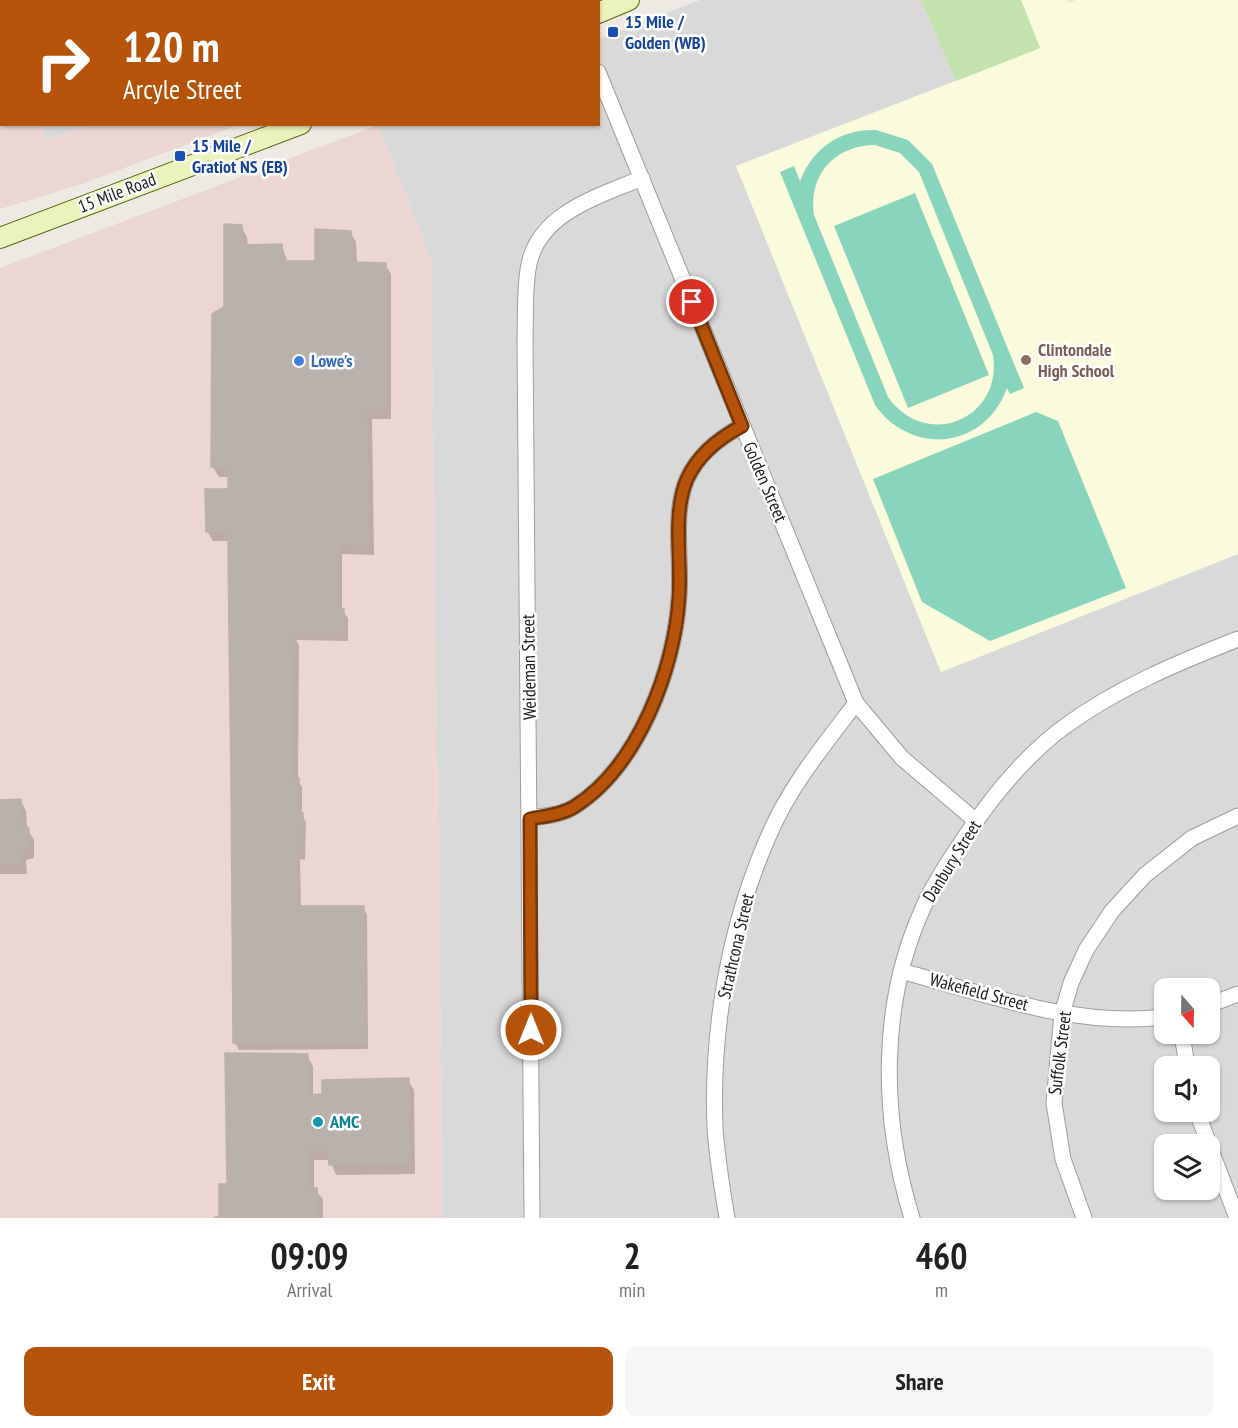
<!DOCTYPE html>
<style>
body{margin:0;font-family:"PT Sans Narrow",sans-serif;background:#f6f6f6;color:#202124;height:100vh;display:flex;flex-direction:column;font-size:22px;white-space:nowrap}
*{box-sizing:border-box;margin:0}
p{font-size:20px;color:#757577}
.icon{flex:none;width:33px;height:33px;fill:none;stroke:currentColor;stroke-width:2;stroke-linecap:round;stroke-linejoin:round}
.map{position:relative;height:1218px;overflow:hidden}
.details{display:flex;flex-direction:column;background:#fff;flex:1}
.details>*{flex:none}
.top-card{position:absolute;left:0px;top:0px;width:600px;height:126px;box-shadow:0 2px 4px #0004;background:#b45309;color:#fff;overflow:hidden}
.needle{width:39px;rotate:160deg}
.tools{position:absolute;left:1154px;top:978px;display:grid;gap:12px}
.tools a{display:grid;place-items:center;width:66px;height:66px;border-radius:12px;background:#fff;box-shadow:0 2px 4px #0004;font-size:30px}
.pin{position:absolute;display:grid;place-items:center;width:51px;height:51px;color:#fff;margin:-26px;border:3px solid #fff;border-radius:50%;box-shadow:0 2px 6px #0007}
.me{position:absolute;width:66px;margin:-33px;rotate:0deg;stroke-linejoin:round;filter:drop-shadow(0 0 4px #0008)}
.turn{display:flex;align-items:center;gap:21px;height:126px;padding:0 24px;font-size:27px}
.turn .icon{width:78px;height:78px;stroke-width:2.5}
.turn b{display:block;font-size:42px;line-height:51px}
.eta{display:flex;justify-content:space-evenly;align-items:center;height:102px;text-align:center}
.eta b{font-size:36px;font-weight:700;line-height:42px}
.action{display:flex;gap:12px;margin-top:auto;padding:12px 24px}
.action a{flex:1;height:69px;border-radius:12px;background:#b45309;color:#fff;font-size:24px;font-weight:700;line-height:69px;text-align:center}
.action a+a{background:#f6f6f6;color:#202124}
.map>svg:first-child{display:block}
.residential{fill:#dad9d9;fill-rule:evenodd}
.commercial{fill:#ecd6d3}
.education{fill:#f9fbdc}
.grass{fill:#c3e2ad}
.pitch{fill:#88d4bc;fill-rule:evenodd}
.shadow{fill:#0003}
.building{fill:#b9b2ac;stroke:#bcb1a6;stroke-width:1.5}
.lines{fill:none;stroke-linecap:round;stroke-linejoin:round}
.minor-casing{stroke:#9d9d9d;stroke-width:17}
.secondary-casing{stroke:#566610;stroke-width:22}
.minor{stroke:#fff;stroke-width:15}
.secondary{stroke:#ebf2bb;stroke-width:20}
.route-casing{stroke:#753606;stroke-width:15}
.route{stroke:#b45309;stroke-width:10}
.transit-dot{fill:#1a4fb4;stroke:#fff;stroke-width:2}
.education-dot{fill:#8d6e63;stroke:#fff;stroke-width:2}
.shop-dot{fill:#3f7fe0;stroke:#fff;stroke-width:2}
.culture-dot{fill:#0f9aa8;stroke:#fff;stroke-width:2}
.labels{text-anchor:middle;stroke-width:5;stroke-linejoin:round;paint-order:stroke}
.transit-label{font-size:18px;font-weight:bold;fill:#164399;stroke:#fff;text-anchor:start}
.street-label{font-size:18px;fill:#1c1c1c;stroke:#fff}
.education-label{font-size:18px;font-weight:bold;fill:#785e54;stroke:#fff;text-anchor:start}
.shop-label{font-size:18px;font-weight:bold;fill:#366cbe;stroke:#fff;text-anchor:start}
.culture-label{font-size:18px;font-weight:bold;fill:#0d838f;stroke:#fff;text-anchor:start}
</style>
<div class="map">
<svg width="1238" height="1218" viewBox="0 0 1238 1218">
<rect width="100%" height="100%" fill="#eceae2"/>
<!-- residential -->
<path class="residential" d="M38 0H243L239 2Z
M285 0H393L394 1 285 2Z
M462 0H562L462 2Z
M700 0H921L956 81 736 166 941 672 1238 554V1218H443L431 260 378 125 598 124 599 39ZM1164 988H1209V1034H1164ZM1164 1066H1209V1112H1164ZM1164 1144H1209V1190H1164Z
M43 124 90 125 44 141Z"/>
<!-- commercial -->
<path class="commercial" d="M0 0 38 1 2 2V124L43 125 44 141 90 125H238L82 184 0 209Z
M378 125 431 260 443 1218H0V268Z"/>
<!-- education -->
<path class="education" d="M1021 0H1067L1068 3 1077 0H1238V554L941 672 736 166 1040 48Z"/>
<!-- grass -->
<path class="grass" d="M921 0H1021L1040 48 956 81Z"/>
<!-- pitch -->
<path class="pitch" d="M876 130 908 140 932 164 1024 388 1010 394 1007 388C985 449 912 457 875 405L780 172 794 166 800 181C813 148 840 129 876 130ZM875 145 900 153 919 172 993 355C1003 419 926 451 888 397L814 215C808 175 835 145 875 145Z
M915 193 989 375 908 408 834 226Z
M1036 412 1058 421 1126 588 990 641 922 602 873 479Z"/>
<!-- shadow -->
<path class="shadow" d="M241 227 247 237 248 246H282L288 263H316L350 232 356 242 357 263 385 264 391 274V419H372L374 555 342 554V610L348 618V641L296 640 299 645 298 781 302 787V815L306 822 305 860 300 859 301 908 363 907 367 915 368 1049 239 1050 235 1043 230 541H213L207 531 229 491V477H219L213 467 226 308Z
M0 801H21L26 811 27 829 34 840V858L26 860 27 874H0Z
M307 1056 313 1066V1096L408 1080 414 1090 415 1174 336 1175 330 1160H314V1189L323 1199V1218H221L228 1185Z"/>
<!-- building -->
<path class="building" d="M224 224 242 225 243 245 282 244 283 261H315V229L351 231 353 262 386 263V409H367L369 545 228 544V531L206 532 205 489H228V467H211L212 314 224 307Z
M228 544 339 545 338 609H344V633H229Z
M229 633H294L293 778H231Z
M231 778H299L298 813H303L302 852H297V906L232 907Z
M21 799 22 825 29 828V847L21 850 22 864H0V800Z
M297 906H364L365 1042 233 1043 232 907Z
M225 1053 308 1054V1095L322 1094V1080L409 1078 410 1165H329L328 1150H309V1188H317L318 1217H219V1184H227Z
M215 1217H318V1218H215Z"/>
<g class="lines">
<!-- minor casing -->
<g class="minor-casing">
<path id="minor" d="M192 2 196 0
M598 72 856 703 902 758 976 821
M0 73H2
M530 818C545 816 561 815 574 807 638 767 675 668 679 597 682 560 672 514 687 479 698 455 719 438 742 426
M901 971C986 994 1075 1028 1164 1017
M1209 1005 1238 994
M1182 1034 1187 1066
M1197 1112 1209 1144
M1209 1145 1237 1218
M532 1218 525 338C526 314 524 288 529 264 540 212 600 196 642 178
M727 1218C722 1188 717 1158 715 1128 711 1030 729 925 769 835 790 786 824 745 856 703
M912 1218C881 1118 879 1005 923 908 935 881 951 858 967 834 994 794 1026 755 1064 727 1117 688 1177 663 1238 639
M1084 1218 1063 1159 1054 1103 1062 1014 1071 983 1086 950 1112 911 1145 875 1192 838 1238 816"/>
</g>
<!-- secondary casing -->
<g class="secondary-casing">
<path id="secondary" d="M598 13 629 0
M0 238 301 124"/>
</g>
<!-- minor -->
<use href="#minor" class="minor"/>
<!-- secondary -->
<use href="#secondary" class="secondary"/>
</g>
<g class="lines">
<!-- route casing -->
<g class="route-casing">
<path id="route" d="M531 1030 530 819C545 816 561 815 574 807 638 767 675 668 679 597 682 560 672 514 687 479 698 455 719 438 742 426L692 302"/>
</g>
<!-- route -->
<use href="#route" class="route"/>
</g>
<!-- markers -->
<g class="transit-dot">
<rect x="607" y="26" width="12" height="12" rx="3"/>
<rect x="174" y="150" width="12" height="12" rx="3"/>
</g>
<circle class="education-dot" cx="1026" cy="360" r="6"/>
<circle class="shop-dot" cx="299" cy="361" r="6"/>
<circle class="culture-dot" cx="318" cy="1122" r="6"/>
<g class="labels">
<!-- transit labels -->
<g class="transit-label">
<text x="625" y="28">15 Mile /<tspan x="625" dy="21">Golden (WB)</tspan></text>
<text x="192" y="152">15 Mile /<tspan x="192" dy="21">Gratiot NS (EB)</tspan></text>
</g>
<!-- street labels -->
<g class="street-label">
<text transform="translate(117 193) rotate(-21)" y="6">15 Mile Road</text>
<text transform="translate(765 482) rotate(67)" y="6">Golden Street</text>
<text transform="translate(529 667) rotate(-91)" y="6">Weideman Street</text>
<text transform="translate(952 861) rotate(-58)" y="6">Danbury Street</text>
<text transform="translate(736 946) rotate(-77)" y="6">Strathcona Street</text>
<text transform="translate(979 992) rotate(15)" y="6">Wakefield Street</text>
<text transform="translate(1060 1053) rotate(-83)" y="6">Suffolk Street</text>
</g>
<!-- education labels -->
<g class="education-label">
<text x="1038" y="356">Clintondale<tspan x="1038" dy="21">High School</tspan></text>
</g>
<!-- shop labels -->
<g class="shop-label">
<text x="311" y="367">Lowe's</text>
</g>
<!-- culture labels -->
<g class="culture-label">
<text x="330" y="1128">AMC</text>
</g>
</g>
</svg>
<div class="tools">
<a><svg class="needle" viewBox="-14 -14 28 28"><path d="M0-13l5 13h-10z" fill="#e53935"/><path d="M0 13l5-13h-10z" fill="#757577"/></svg></a>
<a><svg class="icon" aria-label="sound" viewBox="0 0 24 24"><path d="M4 9h4l5-4v14l-5-4H4zM17 9q2 3 0 6"/></svg></a>
<a><svg class="icon" aria-label="layers" viewBox="0 0 24 24"><path d="M12 4l9 5-9 5-9-5zM3 14l9 5 9-5"/></svg></a>
</div>
<div class="pin" style="left:692px;top:302px;background:#d93025"><svg class="icon" aria-label="arrive" viewBox="0 0 24 24"><path d="M6 21V4h12l-3 4 3 4H6"/></svg></div>
<svg class="me" style="left:531px;top:1030px" viewBox="-20 -20 40 40"><circle r="17" fill="#b45309" stroke="#fff" stroke-width="3"/><path d="M0-11L8 9 0 5-8 9z" fill="#fff"/></svg>
<div class="top-card">
<div class="turn"><svg class="icon" aria-label="right" viewBox="0 0 24 24"><path d="M7 20v-9h11M14 6l5 5-5 5"/></svg><div><b>120 m</b>Arcyle Street</div></div>
</div>
</div>
<section class="details">
<div class="eta">
<div><b>09:09</b><p>Arrival</p></div>
<div><b>2</b><p>min</p></div>
<div><b>460</b><p>m</p></div>
</div>
<div class="action"><a>Exit</a><a>Share</a></div>
</section>
